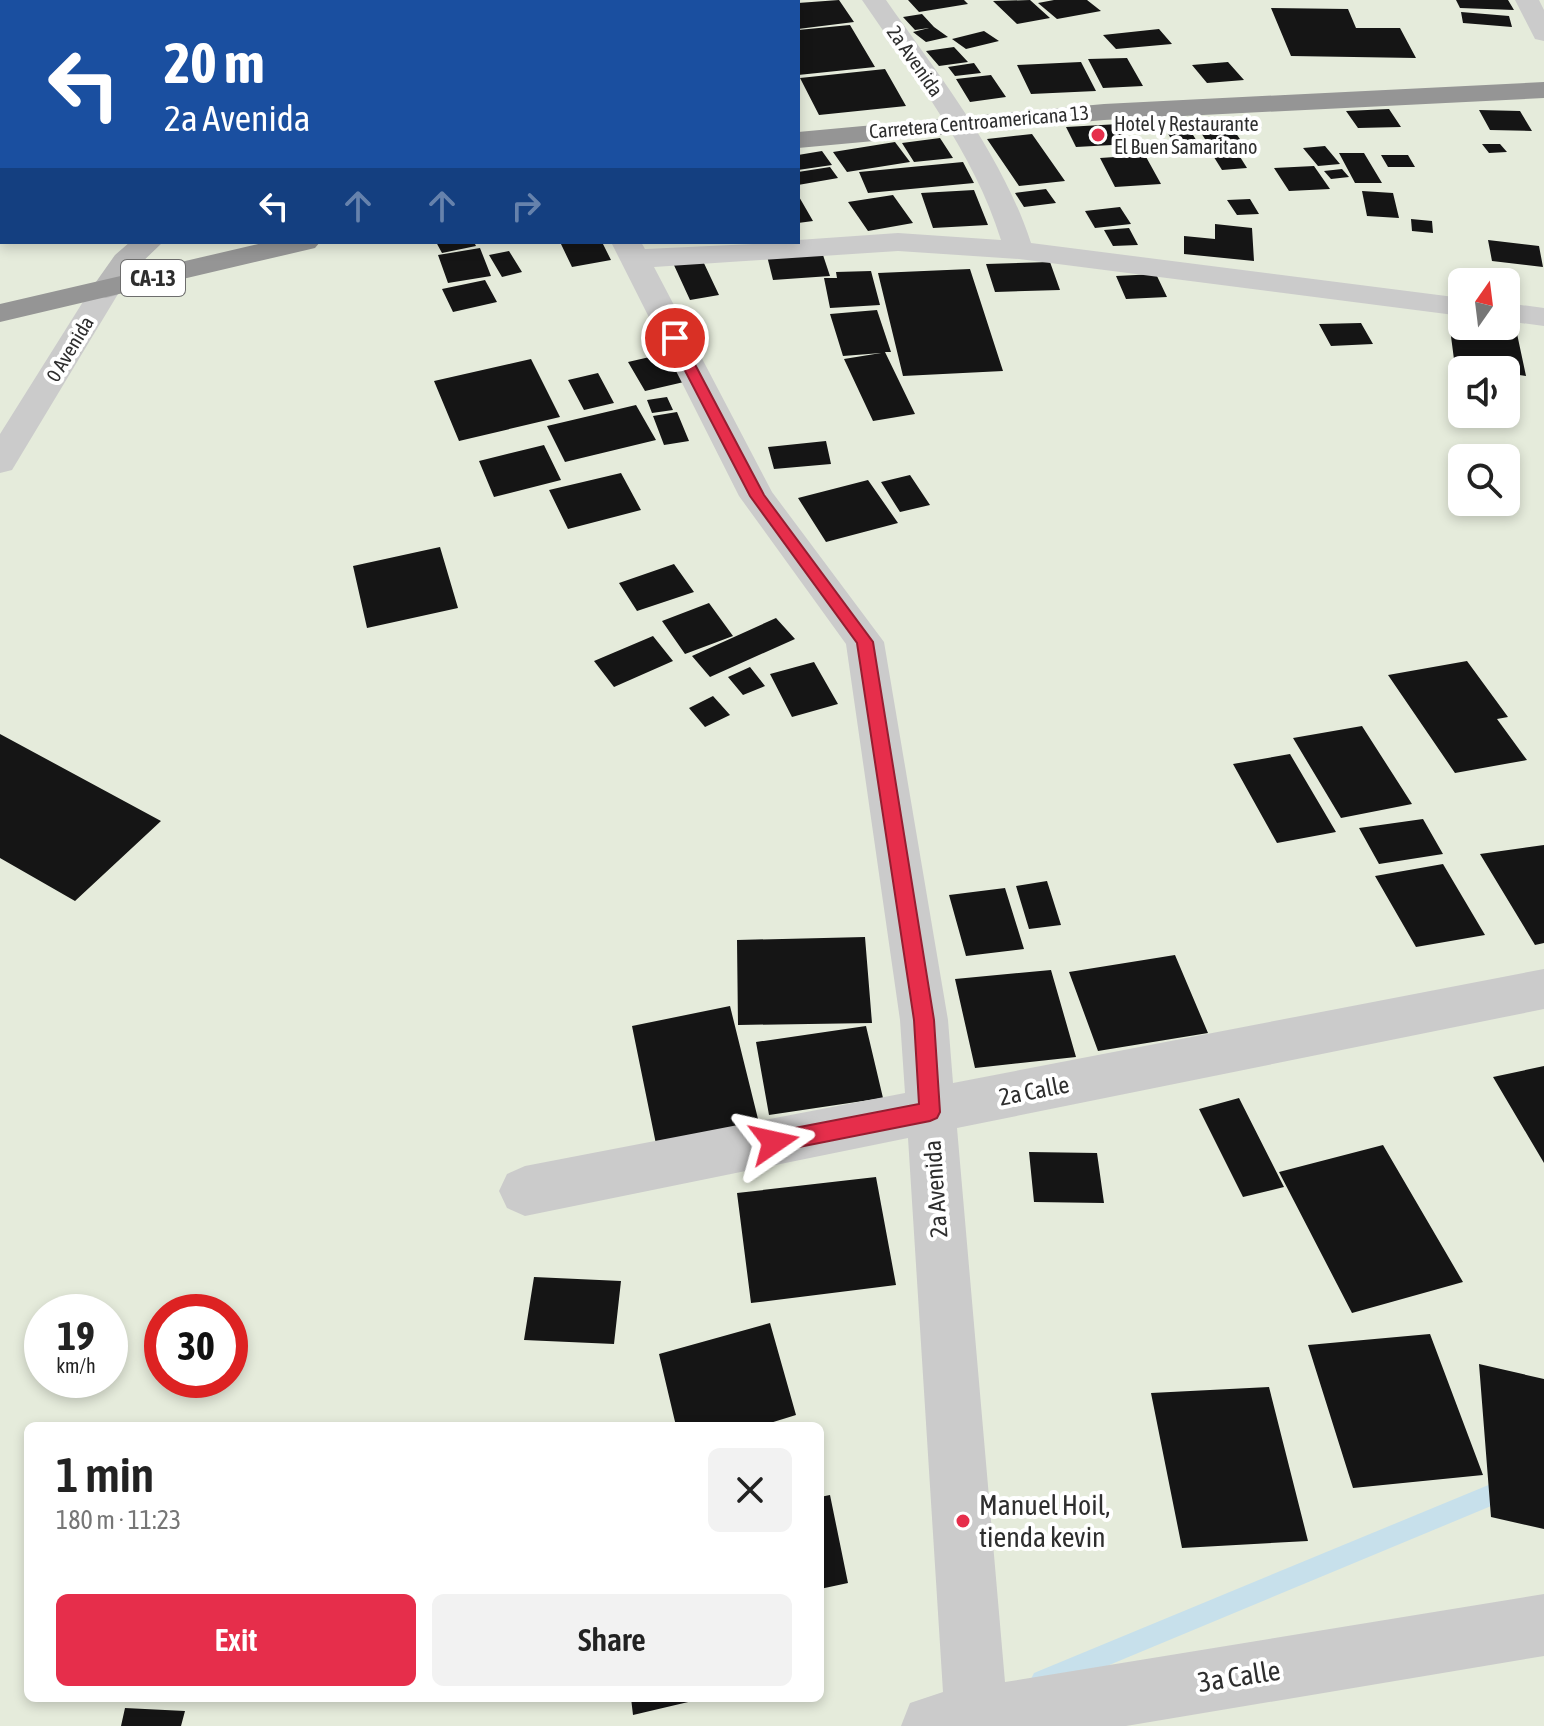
<!DOCTYPE html>
<meta charset="utf-8">
<style>
body{margin:0;font-family:"Asap Condensed",sans-serif;background:#f2f2f2;color:#222;height:100vh;display:flex;flex-direction:column;font-size:30px;white-space:nowrap}
*{box-sizing:border-box;margin:0}
p{font-size:26px;color:#767676}
.icon{flex:none;width:44px;height:44px;fill:none;stroke:currentColor;stroke-width:2;stroke-linecap:round;stroke-linejoin:round}
.map{position:relative;flex:1;overflow:hidden}
.details{position:absolute;left:24px;top:1422px;width:800px;height:280px;display:flex;flex-direction:column;background:#fff;border-radius:12px;box-shadow:0 4px 12px #0003}
.details>*{flex:none}
.hud{position:absolute;left:0px;top:0px;width:800px;height:244px;box-shadow:0 4px 12px #0003;background:#1a4fa0;color:#fff;overflow:hidden}
.needle{width:52px;rotate:14deg}
.fabs{position:absolute;left:1448px;top:268px;display:grid;gap:16px}
.fabs a{display:grid;place-items:center;width:72px;height:72px;border-radius:12px;background:#fff;box-shadow:0 4px 12px #0003;font-size:40px}
.speed{position:absolute;left:24px;top:1294px;display:flex;gap:16px;font-size:40px;font-weight:700;text-align:center}
.speed>*{display:grid;place-content:center;width:104px;height:104px;border-radius:50%;background:#fff;box-shadow:0 4px 12px #0003;line-height:1}
.speed small{font-size:20px;font-weight:400}
.speed .limit{border:12px solid #d22;background:#fff;color:#111}
.pin{position:absolute;display:grid;place-items:center;width:68px;height:68px;color:#fff;margin:-34px;border:4px solid #fff;border-radius:50%;box-shadow:0 2px 8px #0007}
.me{position:absolute;width:88px;margin:-44px;rotate:79deg;stroke-linejoin:round;filter:drop-shadow(0 0 6px #0008)}
.turn{display:flex;align-items:center;gap:28px;height:168px;padding:0 32px;font-size:36px}
.turn .icon{width:104px;height:104px;stroke-width:2.5}
.turn b{display:block;font-size:56px;line-height:68px}
.lanes{display:flex;align-items:center;height:76px;padding:0 32px;background:#0003;justify-content:center;gap:40px;direction:ltr}
.lanes .off{opacity:.35}
.round{display:grid;place-items:center;flex:none;width:84px;height:84px;border-radius:12px;background:#f2f2f2}
.headline{display:flex;align-items:center;justify-content:space-between;height:136px;padding:0 32px}
h1{font-size:48px;font-weight:600;line-height:60px}
.button{display:flex;gap:16px;margin-top:auto;padding:16px 32px}
.button a{flex:1;height:92px;border-radius:12px;background:#e62e4b;color:#fff;font-size:32px;font-weight:600;line-height:92px;text-align:center}
.button a+a{background:#f2f2f2;color:#222}
.map>svg:first-child{display:block}
.green{fill:#e5ebdb;fill-rule:evenodd}
.lines{fill:none;stroke-linecap:round;stroke-linejoin:round}
.stream{fill:#c7e0eb;fill-rule:evenodd}
.building{fill:#151515}
.street{fill:#cbcbcb;fill-rule:evenodd}
.secondary{fill:#b8b8b8;fill-rule:evenodd}
.highway{fill:#959595;fill-rule:evenodd}
.route{fill:#e62e4b;stroke:#961e31;stroke-width:2}
.poi-dot{fill:#e62e4b;stroke:#fff;stroke-width:3}
.labels{text-anchor:middle;stroke-width:8;stroke-linejoin:round;paint-order:stroke}
.far-street-label{font-size:20px;fill:#2e2e2e;stroke:#fff}
.far-poi-label{font-size:20px;fill:#2e2e2e;stroke:#fff;text-anchor:start}
.shield{fill:#fff;stroke:#6d6d6d;stroke-width:2}
.shield-label{font-size:22px;font-weight:bold;fill:#2e2e2e}
.street-label{font-size:24px;fill:#2e2e2e;stroke:#fff}
.near-poi-label{font-size:28px;fill:#2e2e2e;stroke:#fff;text-anchor:start}
.near-street-label{font-size:28px;fill:#2e2e2e;stroke:#fff}
</style>
<div class="map">
<svg width="1544" height="1726" viewBox="0 0 1544 1726">
<rect width="100%" height="100%" fill="#fff"/>
<!-- green -->
<path class="green" d="M0 0H1544V1726H0ZM2 2H798V242H2ZM1462 282H1506V326H1462ZM1462 370H1506V414H1462ZM1462 458H1506V502H1462ZM42 1312H110V1380H42ZM162 1312H230V1380H162ZM28 1426H820V1698H28Z"/>
<g class="lines">
<!-- stream -->
<path class="stream" d="M1544 1462V1484L1042 1693 1034 1689 1030 1681 1034 1673Z"/>
</g>
<!-- building -->
<path class="building" d="M839 0 854 22 798 29V3Z
M908 0H964L968 4 919 12Z
M1030 0 1050 18 1017 24 993 1Z
M1054 0H1087L1101 11 1057 19 1038 3Z
M1456 0H1508L1514 10 1460 8Z
M1271 8 1348 9 1356 28H1400L1416 58 1291 56Z
M1461 12 1509 16 1512 27 1463 23Z
M922 14 934 27 948 37 926 42 913 32 929 28 915 30 903 17Z
M850 25 875 67 798 75V30Z
M1159 29 1172 44 1116 49 1103 35Z
M984 31 999 41 966 49 952 39Z
M954 47 968 62 939 66 926 51Z
M1127 58 1143 86 1103 88 1088 59Z
M1081 62 1096 91 1031 94 1017 65Z
M1228 62 1244 80 1207 83 1192 65Z
M974 63 981 73 955 76 948 67Z
M885 69 906 106 819 115 800 78Z
M991 75 1006 97 970 102 956 79Z
M1389 109 1401 127 1358 128 1346 111Z
M1479 110 1520 111 1532 131 1490 130Z
M1185 122 1198 143 1174 144 1162 123Z
M1229 123 1246 148 1212 150 1196 125Z
M1119 124 1130 144 1076 147 1066 127Z
M1032 134 1065 181 1019 186 987 139Z
M940 138 953 158 914 162 902 143Z
M895 142 910 162 847 172 833 152Z
M1482 144H1500L1507 152 1489 153Z
M1325 146 1340 164 1318 166 1303 148Z
M822 151 832 165 798 170V155Z
M1237 152 1247 168 1222 170 1212 154Z
M1339 153H1364L1382 183H1355Z
M1145 155 1161 184 1115 187 1100 158Z
M1381 155H1408L1415 167H1388Z
M963 162 974 183 868 193 859 172Z
M1314 166 1330 189 1289 191 1274 168Z
M830 167 838 178 798 185V172Z
M1342 169 1349 177 1331 179 1324 171Z
M1046 189 1056 203 1024 207 1015 193Z
M974 190 988 225 933 228 921 193Z
M1362 191 1393 193 1399 218 1367 216Z
M798 195 813 221 798 223Z
M893 195 913 223 868 231 848 202Z
M1250 199 1259 214 1237 215 1227 200Z
M1120 207 1131 224 1095 228 1085 211Z
M1411 219 1432 221 1433 233 1412 231Z
M1215 224 1252 228 1254 261 1184 254V236L1215 239Z
M1129 228 1138 245 1113 246 1104 230Z
M1488 240 1539 246 1543 267 1492 261Z
M436 242H474L476 246 442 253Z
M560 242H602L611 260 572 267Z
M480 248 491 276 448 283 438 255Z
M509 251 522 272 502 277 489 255Z
M822 252 830 276 773 280 767 256Z
M702 259 719 295 690 300 673 263Z
M1050 262 1060 290 995 292 986 264Z
M970 269 1003 371 903 376 878 273Z
M871 271 880 305 830 308 824 278H837L836 272Z
M1156 274 1167 297 1126 299 1116 276Z
M485 280 497 302 453 312 442 289Z
M877 310 891 352H885L915 414 873 421 844 359 881 353 843 356 830 314Z
M1449 321 1462 323V326L1516 329 1526 376 1506 373V370L1455 367Z
M1361 323 1373 344 1331 346 1319 324Z
M667 353 684 382 645 391 628 362Z
M531 359 560 417 459 441 434 381Z
M598 373 614 403 584 410 568 380Z
M667 397 673 410 652 413 647 400Z
M636 405 656 440 565 462 547 426Z
M677 412 689 441 664 445 653 416Z
M826 441 831 464 774 469 768 447Z
M544 445 561 480 494 497 479 461Z
M621 473 641 510 568 529 549 490Z
M910 475 930 505 900 512 881 482Z
M868 480 898 523 826 542 798 498Z
M440 547 458 608 367 628 353 566Z
M674 564 694 592 637 611 619 583Z
M709 603 733 636 685 654 662 621Z
M776 618 795 639 710 677 692 656Z
M653 636 673 661 614 687 594 661Z
M1467 661 1508 717 1497 719 1527 760 1455 773 1388 675Z
M814 662 838 704 792 717 770 674Z
M750 667 765 686 743 695 728 677Z
M713 696 730 715 705 727 689 708Z
M1362 726 1412 804 1341 818 1293 738Z
M0 734 161 821 75 901 0 858Z
M1290 754 1336 832 1277 843 1233 764Z
M1423 819 1443 854 1379 864 1359 828Z
M1544 845V943L1535 945 1480 854Z
M1443 864 1485 935 1416 947 1375 876Z
M1047 881 1061 925 1029 929 1016 886Z
M1005 888 1024 949 966 956 949 895Z
M865 937 872 1023 738 1025 737 940Z
M1175 955 1208 1033 1098 1051 1069 972Z
M1051 970 1076 1057 975 1068 955 979Z
M730 1006 760 1127 657 1149 632 1026Z
M866 1026 883 1098 769 1115 756 1042Z
M1544 1066V1163L1493 1077Z
M1239 1098 1284 1187 1243 1197 1199 1109Z
M1383 1145 1463 1282 1352 1313 1279 1172Z
M1029 1152 1097 1153 1104 1203 1034 1202Z
M876 1177 896 1285 751 1303 737 1193Z
M534 1277 621 1281 614 1344 524 1340Z
M770 1323 796 1415 760 1426H676L659 1354Z
M1430 1334 1483 1475 1353 1488 1308 1345Z
M1479 1364 1544 1379V1529L1491 1517Z
M1269 1387 1308 1541 1182 1548 1151 1393Z
M830 1495 848 1583 820 1589V1497Z
M631 1698H701V1699L633 1715Z
M125 1708 185 1711 181 1726H121Z"/>
<g class="lines">
<!-- street -->
<path class="street" d="M862 0H886C939 76 1002 154 1031 243L1462 298V316L1019 259 898 251 654 267 772 492 884 642 948 1020 953 1083 1544 969V1009L957 1128 1005 1682 1544 1594V1656L1126 1726H901L910 1703 943 1692 908 1138 525 1216 507 1208 499 1191 507 1174 525 1166 905 1093 900 1020 846 644 739 496 611 242H641L645 249 798 242V240L898 233 1001 240C974 152 913 75 862 0Z
M1515 0H1539L1544 10V41L1535 39Z
M2 62V78L0 79V63Z
M106 280 117 283 121 289 12 470 0 473V434L91 289 95 283Z
M1506 303 1544 308V326L1506 321Z"/>
<!-- secondary -->
<path class="secondary" d="M130 242H163L137 267 117 295 106 298 95 295 91 289 115 255Z"/>
<!-- highway -->
<path class="highway" d="M1544 82V98L1104 120 798 148V132L1104 104Z
M267 242H320L315 248 0 322V304Z"/>
</g>
<!-- route -->
<path class="route" d="M675 334 681 338 764 495 873 642 934 1020 940 1112 937 1118 930 1121 774 1152 767 1149 764 1142 767 1135 774 1132 919 1104 914 1020 857 643 750 496 668 338Z"/>
<!-- markers -->
<g class="poi-dot">
<circle cx="1098" cy="135" r="8"/>
<circle cx="963" cy="1521" r="8"/>
</g>
<g class="labels">
<!-- far-street labels -->
<g class="far-street-label">
<text transform="translate(915 61) rotate(55)" y="7">2a Avenida</text>
<text transform="translate(979 122) rotate(-5)" y="7">Carretera Centroamericana 13</text>
<text transform="translate(70 349) rotate(-59)" y="7">0 Avenida</text>
</g>
<!-- far-poi labels -->
<g class="far-poi-label">
<text x="1114" y="131">Hotel y Restaurante<tspan x="1114" dy="23">El Buen Samaritano</tspan></text>
</g>
<!-- shield labels -->
<rect class="shield" x="121" y="260" width="64" height="36" rx="6"/>
<g class="shield-label">
<text x="153" y="286">CA-13</text>
</g>
<!-- street labels -->
<g class="street-label">
<text transform="translate(1034 1091) rotate(-11)" y="8">2a Calle</text>
<text transform="translate(936 1189) rotate(-94)" y="8">2a Avenida</text>
</g>
<!-- near-poi labels -->
<g class="near-poi-label">
<text x="979" y="1515">Manuel Hoil,<tspan x="979" dy="32">tienda kevin</tspan></text>
</g>
<!-- near-street labels -->
<g class="near-street-label">
<text transform="translate(1239 1676) rotate(-9)" y="10">3a Calle</text>
</g>
</g>
</svg>
<div class="fabs">
<a><svg class="needle" viewBox="-14 -14 28 28"><path d="M0-13l5 13h-10z" fill="#e53935"/><path d="M0 13l5-13h-10z" fill="#767676"/></svg></a>
<a><svg class="icon" aria-label="sound" viewBox="0 0 24 24"><path d="M4 9h4l5-4v14l-5-4H4zM17 9q2 3 0 6"/></svg></a>
<a><svg class="icon" aria-label="search" viewBox="0 0 24 24"><circle cx="10" cy="10" r="6"/><path d="M15 15l6 6"/></svg></a>
</div>
<div class="speed"><div>19<small>km/h</small></div><div class="limit">30</div></div>
<div class="pin" style="left:675px;top:338px;background:#d93025"><svg class="icon" aria-label="arrive" viewBox="0 0 24 24"><path d="M6 21V4h12l-3 4 3 4H6"/></svg></div>
<svg class="me" style="left:774px;top:1142px" viewBox="-20 -20 40 40"><path d="M0-17L14 15 0 8-14 15z" fill="#e62e4b" stroke="#fff" stroke-width="4"/></svg>
<div class="hud">
<div class="turn"><svg class="icon" aria-label="left" viewBox="0 0 24 24"><path d="M17 20v-9H6M10 6l-5 5 5 5"/></svg><div><b>20 m</b>2a Avenida</div></div>
<div class="lanes"><svg class="icon" aria-label="left" viewBox="0 0 24 24"><path d="M17 20v-9H6M10 6l-5 5 5 5"/></svg><svg class="icon off" aria-label="ahead" viewBox="0 0 24 24"><path d="M12 20V5M6 11l6-6 6 6"/></svg><svg class="icon off" aria-label="ahead" viewBox="0 0 24 24"><path d="M12 20V5M6 11l6-6 6 6"/></svg><svg class="icon off" aria-label="right" viewBox="0 0 24 24"><path d="M7 20v-9h11M14 6l5 5-5 5"/></svg></div>
</div>
<section class="details">
<div class="headline"><div><h1>1 min</h1><p>180 m · 11:23</p></div><a class="round"><svg class="icon" aria-label="close" viewBox="0 0 24 24"><path d="M6 6l12 12M18 6L6 18"/></svg></a></div>
<div class="button"><a>Exit</a><a>Share</a></div>
</section>
</div>
